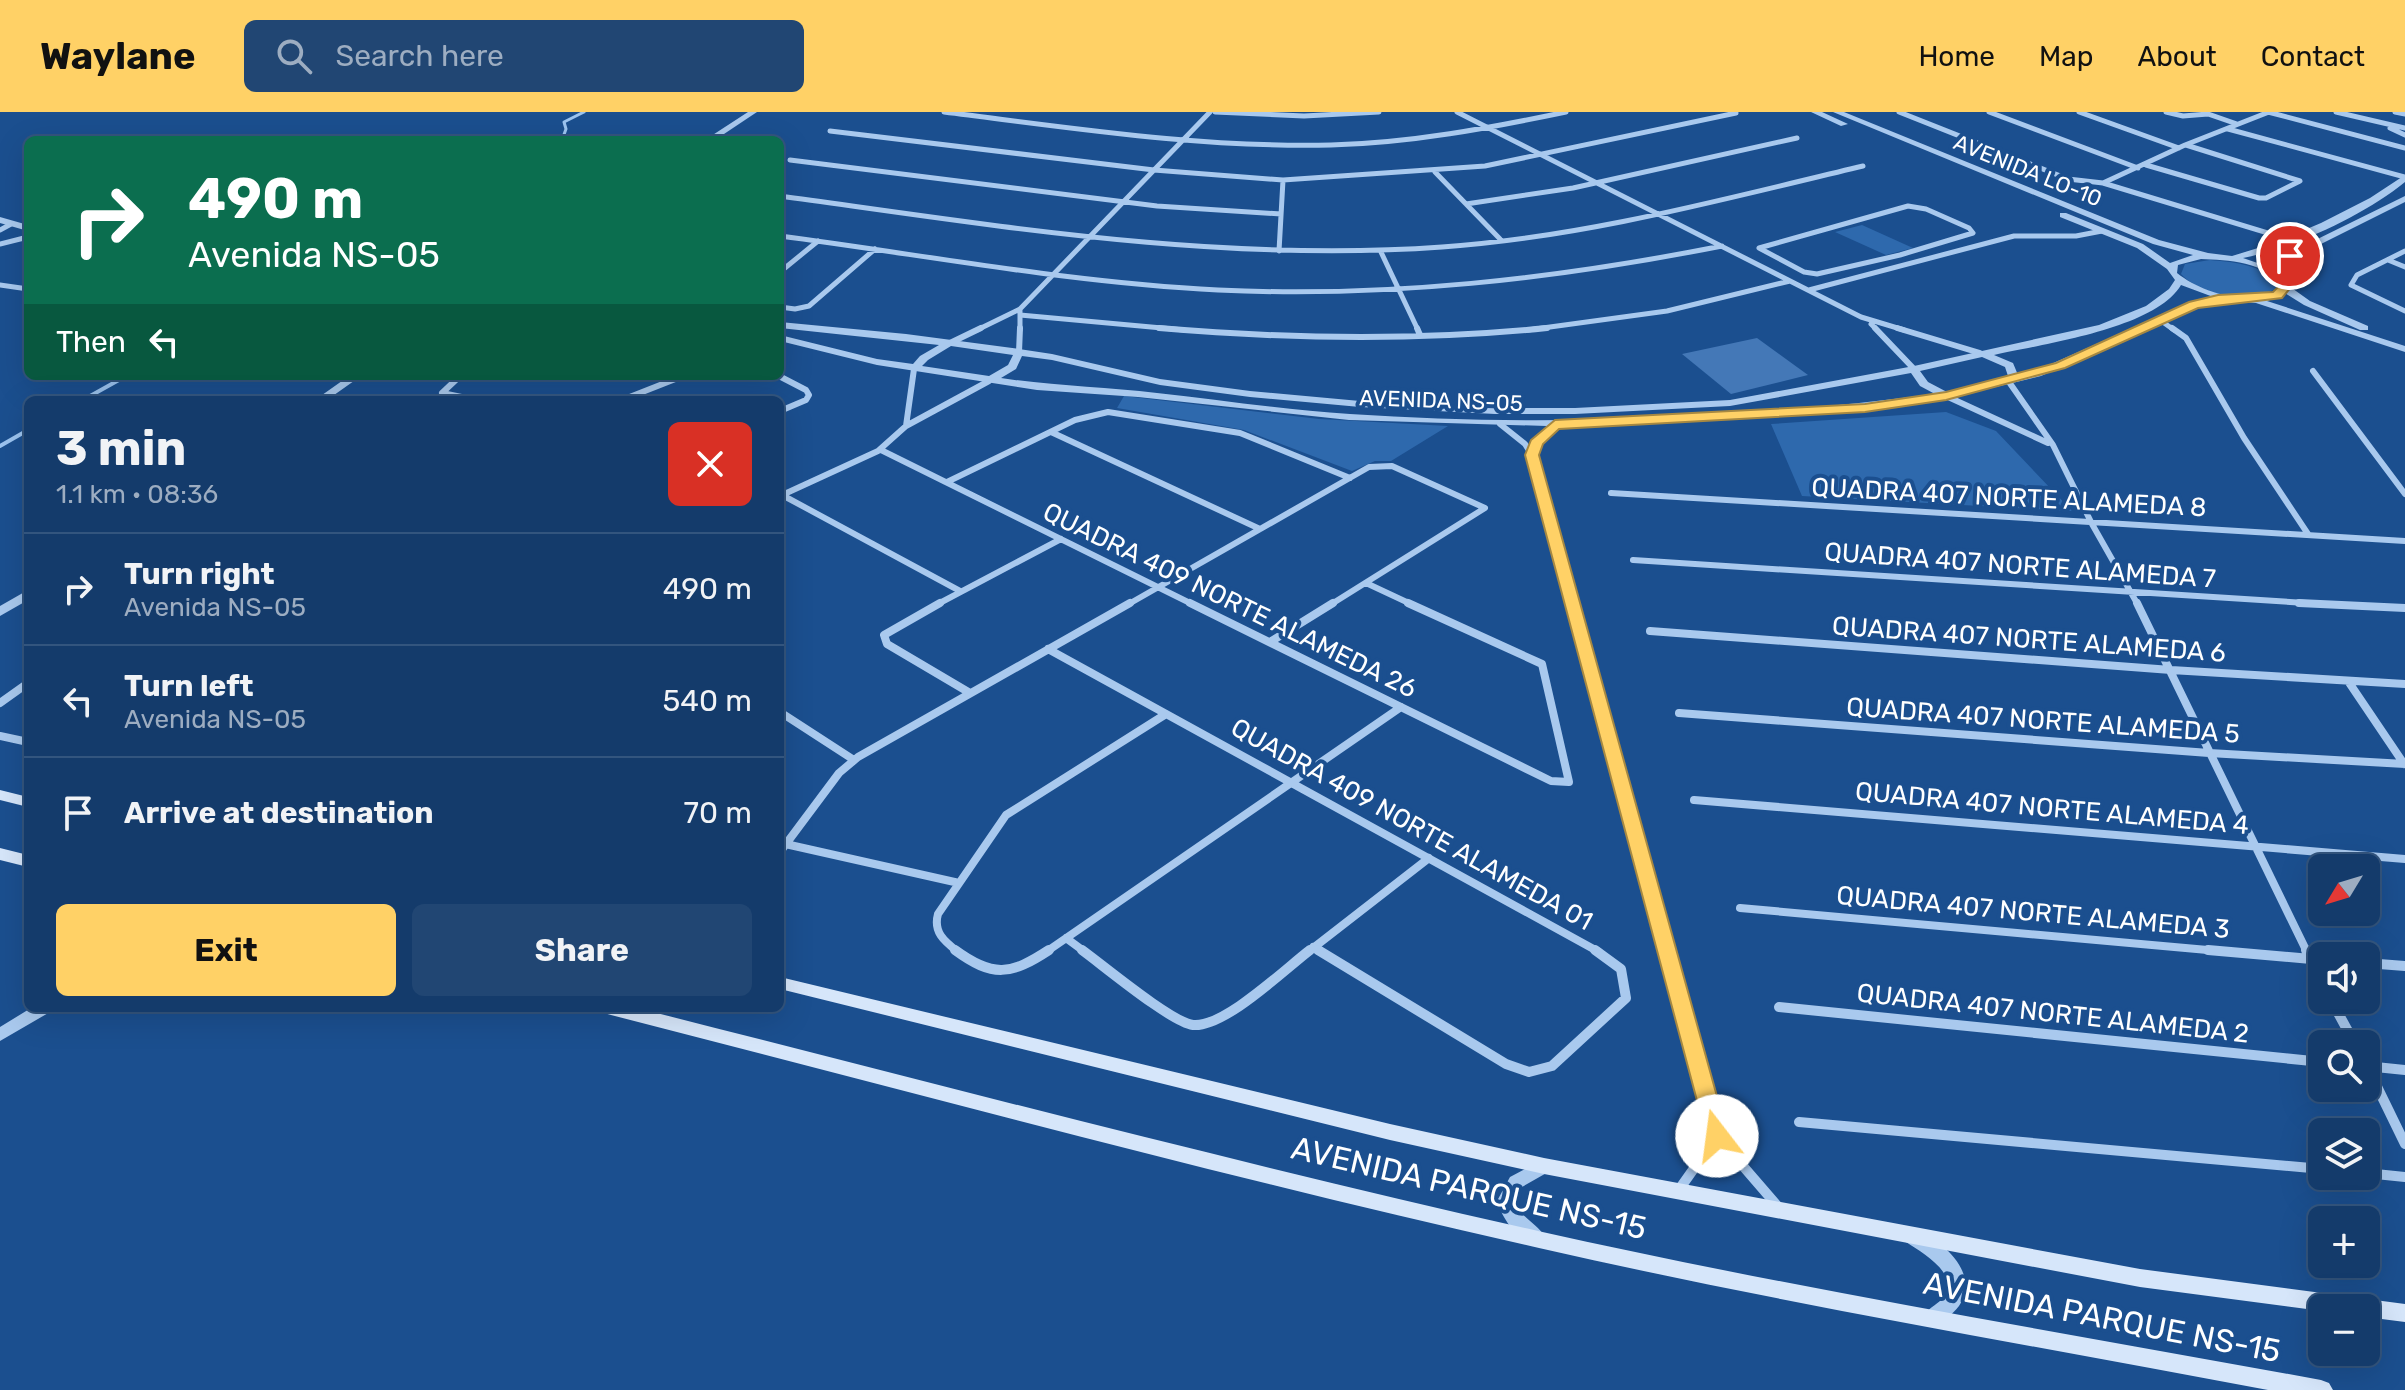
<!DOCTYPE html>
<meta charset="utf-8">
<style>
body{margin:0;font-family:Rubik,sans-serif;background:#214673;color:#f1f3f6;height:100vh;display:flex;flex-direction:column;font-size:30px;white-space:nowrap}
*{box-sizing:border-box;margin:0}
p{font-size:26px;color:#9dadc1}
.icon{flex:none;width:44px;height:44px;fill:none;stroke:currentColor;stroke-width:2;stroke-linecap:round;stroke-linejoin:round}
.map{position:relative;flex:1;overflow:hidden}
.panel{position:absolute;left:24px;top:284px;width:760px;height:616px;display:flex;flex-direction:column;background:#143b6b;border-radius:12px;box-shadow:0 8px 32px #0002,0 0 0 2px #33557e}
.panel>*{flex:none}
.guide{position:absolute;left:24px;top:24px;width:760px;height:244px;border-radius:12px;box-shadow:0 8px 32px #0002,0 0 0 2px #33557e;background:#0b6e4f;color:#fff;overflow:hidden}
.needle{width:52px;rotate:232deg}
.tools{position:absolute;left:2308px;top:742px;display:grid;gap:16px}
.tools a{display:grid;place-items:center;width:72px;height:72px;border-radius:12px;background:#143b6b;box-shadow:0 8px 32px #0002,0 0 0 2px #33557e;font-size:40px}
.pin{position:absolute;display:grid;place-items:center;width:68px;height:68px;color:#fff;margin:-34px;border:4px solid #fff;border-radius:50%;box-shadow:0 2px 8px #0007}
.me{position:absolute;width:88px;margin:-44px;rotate:345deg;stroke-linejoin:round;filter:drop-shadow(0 0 6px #0008)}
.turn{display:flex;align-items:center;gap:28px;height:168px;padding:0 32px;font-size:36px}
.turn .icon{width:104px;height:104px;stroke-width:2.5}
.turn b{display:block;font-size:56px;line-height:68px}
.then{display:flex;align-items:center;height:76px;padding:0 32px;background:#0003;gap:16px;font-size:30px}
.round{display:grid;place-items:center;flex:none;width:84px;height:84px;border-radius:12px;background:#214673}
.overview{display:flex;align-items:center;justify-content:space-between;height:136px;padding:0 32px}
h1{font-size:48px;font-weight:700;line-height:60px}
.primary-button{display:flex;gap:16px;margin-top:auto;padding:16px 32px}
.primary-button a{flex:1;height:92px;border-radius:12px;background:#ffd166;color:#111;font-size:32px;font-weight:700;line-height:92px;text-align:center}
.primary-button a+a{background:#214673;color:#f1f3f6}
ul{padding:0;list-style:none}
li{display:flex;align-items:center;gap:24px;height:112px;padding:0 32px;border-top:2px solid #33557e}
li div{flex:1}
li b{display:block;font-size:30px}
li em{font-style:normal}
header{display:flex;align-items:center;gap:48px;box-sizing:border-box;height:112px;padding:0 40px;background:#ffd166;color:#111}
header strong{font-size:38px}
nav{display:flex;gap:44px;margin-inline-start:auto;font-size:28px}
.search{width:560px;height:72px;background:#214673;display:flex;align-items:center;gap:20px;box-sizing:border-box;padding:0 28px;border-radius:12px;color:#9dadc1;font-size:30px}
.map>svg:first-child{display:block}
.green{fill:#2e69ad}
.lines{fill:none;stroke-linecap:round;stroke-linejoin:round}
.stream-far1{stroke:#9cc4f0;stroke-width:3}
.stream{stroke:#9cc4f0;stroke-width:4}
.building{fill:#4478b7}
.minor-far3{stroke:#a9c9ee;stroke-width:5}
.minor-far2{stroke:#a9c9ee;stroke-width:6}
.minor-far1{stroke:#a9c9ee;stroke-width:8}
.minor{stroke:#a9c9ee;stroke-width:10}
.tertiary{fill:#a9c9ee;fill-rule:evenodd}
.secondary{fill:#d6e6fa;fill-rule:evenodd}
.route{fill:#ffd166;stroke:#a68842;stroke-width:2}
.labels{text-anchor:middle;stroke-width:8;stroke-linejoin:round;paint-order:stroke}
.far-street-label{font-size:22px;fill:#fff;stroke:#1b4f8f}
.street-label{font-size:26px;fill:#fff;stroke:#1b4f8f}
.near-street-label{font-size:32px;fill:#fff;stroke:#1b4f8f}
</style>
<header>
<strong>Waylane</strong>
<div class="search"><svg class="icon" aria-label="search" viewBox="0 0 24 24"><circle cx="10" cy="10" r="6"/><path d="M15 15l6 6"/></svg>Search here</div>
<nav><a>Home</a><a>Map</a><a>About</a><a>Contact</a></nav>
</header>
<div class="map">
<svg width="2405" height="1278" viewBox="0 0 2405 1278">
<rect width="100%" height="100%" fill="#1b4f8f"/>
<!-- green -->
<path class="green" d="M1862 113 1913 136 1886 143 1835 120Z
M2210 148C2233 150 2256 152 2275 167L2276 176C2253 194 2200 183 2181 162L2185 152Z
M1124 284 1319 307 1448 314 1391 349H1375L1352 359 1244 318 1117 296Z
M1946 300 1996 319 2072 399 1802 384 1771 312Z"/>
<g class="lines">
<!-- stream-far1 -->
<path class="stream-far1" d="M562 28 566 17 564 10 584 0"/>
<!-- stream -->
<path class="stream" d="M83 288 126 264
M0 334 28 318"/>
</g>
<!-- building -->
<path class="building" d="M1757 226 1808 263 1731 282 1682 242Z"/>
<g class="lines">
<!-- minor-far3 -->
<path class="minor-far3" d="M944 0C1073 16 1201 36 1331 33 1411 31 1489 16 1566 0
M1215 0 1304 4 1379 0
M1457 0 1861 205 1904 218
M1899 0 2068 67 2103 71 2185 33 2269 0
M1989 0 2138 56
M2079 0 2179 36
M2166 0 2183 4 2208 2 2237 12
M2268 0 2405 36
M2336 0 2405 16
M2395 0 2405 2
M2390 16 2405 23
M2228 17 2405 65
M830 19 1154 58 1283 68 1485 54 1736 1
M790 48 1157 94 1281 102
M2146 53 2259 86H2266L2300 69 2186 33
M1435 60 1500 127
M2103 71 2291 128
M780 84C999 114 1220 151 1442 135 1585 125 1724 87 1863 54
M1466 92 1573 76 1797 26
M1908 94 1926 97 1969 116 1973 121 1900 143 1817 162 1804 160 1759 136Z
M0 118 11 112
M780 124C925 143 1072 171 1218 178 1388 186 1555 167 1722 134
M0 132 28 125
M1380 138 1418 218
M1279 139 1283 68
M2405 139 2357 163 2351 173 2405 199
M2388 148 2405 155
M780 160 818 129
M0 173 28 177
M1809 178 2014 124H2076L2102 119
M780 195 795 197 809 194 875 137
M1020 203 1184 218
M2160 208 2174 218
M1871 212 1877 218
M977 218 1020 197 1210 0
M1020 218V198
M1528 218 1667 199 1790 169"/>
<!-- minor-far2 -->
<path class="minor-far2" d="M1159 216C1288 227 1418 229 1547 216
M1417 216 1420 223
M1875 216 1914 257
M1897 216 1980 241
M2172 216 2186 226 2244 326 2308 422
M950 231 981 216
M1019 240 1020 216
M2313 259 2405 382
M460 264 442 281 476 288
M779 264 806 278 809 283 806 288 780 299
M2009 270 2053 333 2092 412 2138 493
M1946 284 2048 331
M622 288 683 264
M1500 312 1525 332 1532 343 1573 493
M906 314 914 257
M1051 320 1260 417
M881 338 1194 493
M1532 343 1536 331 1555 313
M947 370 1075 308 1108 300 1240 321 1350 366
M1611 381 2405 429
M782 383 960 479
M780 384 878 339 906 314 989 269
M1633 448 2338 493
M1366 471 1413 493
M936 493 1061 427
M1127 493 1369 355 1392 354 1485 396 1330 493"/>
<!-- minor-far1 -->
<path class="minor-far1" d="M940 491 884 523 887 532 970 581
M1190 491 1551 669 1569 670 1542 552 1408 491
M1572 491 1667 840
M2137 491 2307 840
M2299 491 2405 496
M1650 519 2171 558 2405 572
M1270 530 1333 491
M1048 537 1599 840
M2348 569 2404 652
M0 591 28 571
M780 600 854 648
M1679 601 2209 641 2405 652
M0 624 28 630
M1694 688 2405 747
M781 731 959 771
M780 740 839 661 858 645 1130 491
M1740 796 2230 840
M1066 826 1085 840
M1313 835 1321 840
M958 840C944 829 933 820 938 802L1006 703 1166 602
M1046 840 1401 595
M1308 840 1429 746"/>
<!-- minor -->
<path class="minor" d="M955 838C993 866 1011 863 1049 838
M1082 838C1104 854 1171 910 1193 913 1224 916 1285 857 1310 838
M1318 838 1506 952 1529 960 1552 954 1626 886 1621 857 1595 838
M1666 838 1717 1024 1780 1097
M2208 838 2322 848
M2306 838 2322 871
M2366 851 2405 854
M2331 888 2355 932
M1779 895 2322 950
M2366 952 2405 1032
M2366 954 2405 958
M1799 1010 2322 1057
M2366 1061 2405 1065
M1678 1079 1717 1024"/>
<!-- tertiary -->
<path class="tertiary" d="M748 0H757L715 28H705Z
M1811 0H1822L1848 12 1841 14Z
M1833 0H1844L2159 128 2208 141 2232 144 2271 132 2321 111 2370 86 2405 63V70C2363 104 2296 135 2243 146L2275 157 2287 142 2405 84V90L2293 146 2281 162 2289 174 2310 189 2368 214V218H2360L2304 193 2285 181 2279 185 2267 189 2405 234V240L2256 191 2230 189 2191 197 2041 264 1946 287 1835 301 1577 315 1349 308 1138 285 1037 278 877 253 780 229V223L877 247 913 252 920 244 939 233 780 216V210L906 222 1019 237 1052 242 1160 267 1250 279 1360 289 1495 296H1575L1730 288 1914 254 2099 213 2146 194 2169 177 2175 168 2167 157 2137 136 2060 105V101H2066L2143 132 2170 151 2193 143 2153 132ZM2201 147C2227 148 2267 149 2280 175 2252 197 2202 181 2177 161L2178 153ZM2181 173 2216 186 2185 193 2033 260 2018 263 2013 251 1994 243C2042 232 2155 217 2181 173ZM951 234 1013 243 1008 253 989 264 922 254 928 248ZM1022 244 1052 248 1160 273 1250 285 1360 295 1495 302H1575L1730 294 1911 261 1920 274 1935 282C1741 307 1544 315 1350 302 1285 298 1221 288 1157 281 1105 275 1053 274 1001 266L1016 257ZM1982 245 2005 255 2008 264 2006 266 1947 280 1928 270 1920 259Z
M0 105 28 113V119L0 111Z
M349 264H361L327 288H315Z
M28 478V488L0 504V494Z
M31 896H52L50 900 0 929V915Z
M1544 1047 1550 1049 1553 1054 1550 1059 1522 1075 1515 1089C1520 1106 1537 1111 1545 1125L1543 1130C1521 1137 1502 1106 1497 1089L1510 1065Z
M1913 1118C1943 1127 1981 1162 1959 1194 1952 1203 1943 1210 1933 1213L1926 1211 1923 1205C1928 1196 1935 1194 1942 1187 1963 1164 1923 1141 1906 1130L1904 1125 1906 1120Z"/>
<!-- secondary -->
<path class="secondary" d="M0 678 28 685V695L0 688Z
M0 736 28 743V755L0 748Z
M780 865 1390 1012 1544 1046 2140 1157 2405 1192V1210L2366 1205V1196H2322V1199L2140 1175 1544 1062 1390 1028 780 877Z
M602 896H637C937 972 1236 1051 1538 1119 1797 1177 2060 1220 2321 1268L2329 1271 2333 1278H2268C2025 1232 1780 1191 1539 1136 1228 1066 920 982 611 903L604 901Z"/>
</g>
<!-- route -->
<path class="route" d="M2290 140 2296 144 2283 162 2292 174 2282 186 2198 196 2065 256 1946 288 1865 300 1559 317 1543 332 1539 343 1728 1024 1725 1030 1717 1033 1708 1030 1525 343 1531 328 1555 308 1865 292 1946 280 2056 251 2189 190 2218 183 2273 180 2279 174 2270 162Z"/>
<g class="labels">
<!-- far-street labels -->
<g class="far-street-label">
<text transform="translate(2028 58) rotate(22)" y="8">AVENIDA LO-10</text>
<text transform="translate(1441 288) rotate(2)" y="8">AVENIDA NS-05</text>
</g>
<!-- street labels -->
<g class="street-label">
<text transform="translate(2009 385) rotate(3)" y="9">QUADRA 407 NORTE ALAMEDA 8</text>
<text transform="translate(2020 453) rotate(4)" y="9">QUADRA 407 NORTE ALAMEDA 7</text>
<text transform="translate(1230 488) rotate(26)" y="9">QUADRA 409 NORTE ALAMEDA 26</text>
<text transform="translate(2029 527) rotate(4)" y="9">QUADRA 407 NORTE ALAMEDA 6</text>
<text transform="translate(2043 608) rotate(4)" y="9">QUADRA 407 NORTE ALAMEDA 5</text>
<text transform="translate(2052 696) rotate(5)" y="9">QUADRA 407 NORTE ALAMEDA 4</text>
<text transform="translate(1412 712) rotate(29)" y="9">QUADRA 409 NORTE ALAMEDA 01</text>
<text transform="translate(2033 800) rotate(5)" y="9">QUADRA 407 NORTE ALAMEDA 3</text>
<text transform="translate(2053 901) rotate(6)" y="9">QUADRA 407 NORTE ALAMEDA 2</text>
</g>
<!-- near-street labels -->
<g class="near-street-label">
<text transform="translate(1469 1076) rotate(13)" y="11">AVENIDA PARQUE NS-15</text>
<text transform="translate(2102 1205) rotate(11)" y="11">AVENIDA PARQUE NS-15</text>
</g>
</g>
</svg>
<div class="tools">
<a><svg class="needle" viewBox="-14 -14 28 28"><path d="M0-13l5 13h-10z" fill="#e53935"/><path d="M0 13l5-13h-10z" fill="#9dadc1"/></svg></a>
<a><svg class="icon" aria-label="sound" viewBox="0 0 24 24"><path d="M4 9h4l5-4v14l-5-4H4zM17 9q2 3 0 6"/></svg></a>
<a><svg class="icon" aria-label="search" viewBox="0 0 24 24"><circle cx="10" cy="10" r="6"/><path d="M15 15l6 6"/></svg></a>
<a><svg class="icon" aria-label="layers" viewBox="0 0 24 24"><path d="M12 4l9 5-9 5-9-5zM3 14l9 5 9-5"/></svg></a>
<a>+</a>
<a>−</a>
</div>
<div class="pin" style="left:2290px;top:144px;background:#d93025"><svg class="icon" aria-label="arrive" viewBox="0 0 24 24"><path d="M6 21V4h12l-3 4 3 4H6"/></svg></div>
<svg class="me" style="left:1717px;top:1024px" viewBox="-20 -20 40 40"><circle r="19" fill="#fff"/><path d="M0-13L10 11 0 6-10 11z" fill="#ffd166"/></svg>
<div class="guide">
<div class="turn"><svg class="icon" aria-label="right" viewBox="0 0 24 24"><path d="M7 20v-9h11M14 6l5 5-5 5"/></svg><div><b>490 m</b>Avenida NS-05</div></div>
<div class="then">Then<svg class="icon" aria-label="left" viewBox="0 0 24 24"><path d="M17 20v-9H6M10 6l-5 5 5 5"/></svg></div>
</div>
<section class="panel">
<div class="overview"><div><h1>3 min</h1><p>1.1 km · 08:36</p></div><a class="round" style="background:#d93025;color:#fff"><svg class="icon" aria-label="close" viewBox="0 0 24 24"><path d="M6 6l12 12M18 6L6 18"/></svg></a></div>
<ul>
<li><svg class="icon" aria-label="right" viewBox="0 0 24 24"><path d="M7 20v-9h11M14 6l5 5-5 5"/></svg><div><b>Turn right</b><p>Avenida NS-05</p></div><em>490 m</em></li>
<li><svg class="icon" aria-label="left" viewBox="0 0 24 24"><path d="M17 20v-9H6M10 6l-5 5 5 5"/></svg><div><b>Turn left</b><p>Avenida NS-05</p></div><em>540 m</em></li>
<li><svg class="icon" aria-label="arrive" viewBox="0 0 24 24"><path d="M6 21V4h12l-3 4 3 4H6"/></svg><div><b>Arrive at destination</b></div><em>70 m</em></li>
</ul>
<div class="primary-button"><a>Exit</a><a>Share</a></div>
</section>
</div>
